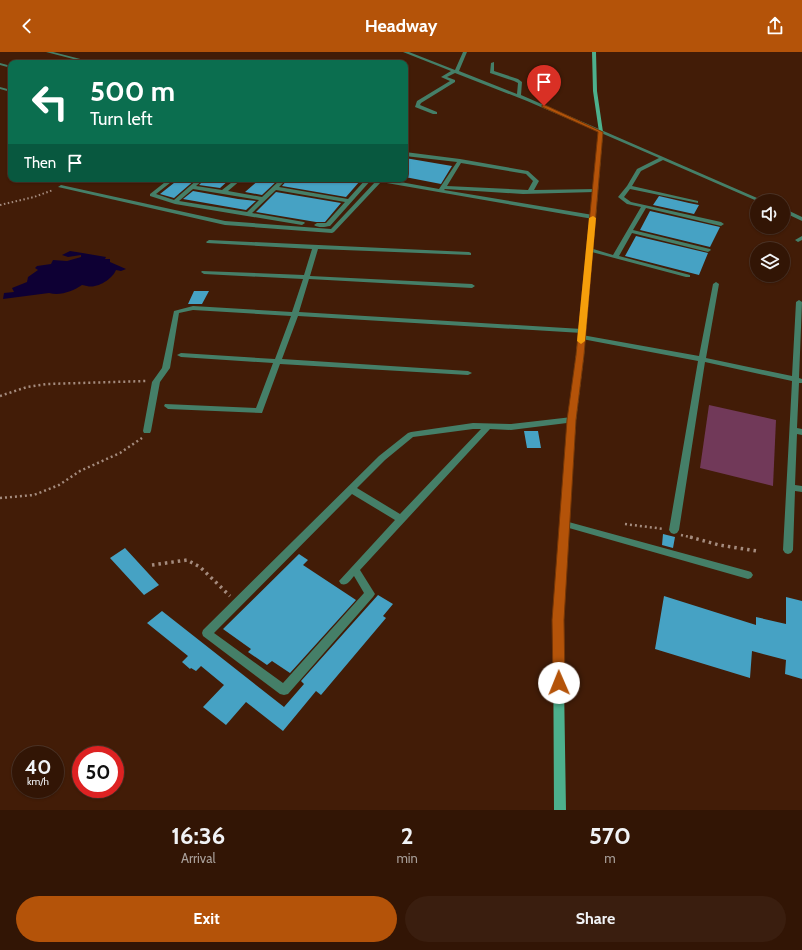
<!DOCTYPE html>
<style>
body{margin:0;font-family:Cabin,sans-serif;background:#3a1e0f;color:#f1f3f6;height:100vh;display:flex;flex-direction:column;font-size:15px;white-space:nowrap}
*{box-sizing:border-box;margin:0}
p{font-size:13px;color:#a89f9a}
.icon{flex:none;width:22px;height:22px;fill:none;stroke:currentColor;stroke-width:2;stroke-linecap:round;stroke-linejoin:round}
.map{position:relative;height:758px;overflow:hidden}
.details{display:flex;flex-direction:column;background:#321505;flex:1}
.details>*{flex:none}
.guide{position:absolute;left:8px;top:8px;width:400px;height:122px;border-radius:8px;box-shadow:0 1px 3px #0004,0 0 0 1px #4d3427;background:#0b6e4f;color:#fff;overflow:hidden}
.controls{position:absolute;left:750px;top:142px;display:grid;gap:8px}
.controls a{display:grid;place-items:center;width:40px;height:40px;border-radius:50%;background:#321505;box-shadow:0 1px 3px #0004,0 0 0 1px #4d3427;font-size:20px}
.speed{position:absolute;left:12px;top:694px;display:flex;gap:8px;font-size:20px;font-weight:700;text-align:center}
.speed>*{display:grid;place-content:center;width:52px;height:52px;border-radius:50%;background:#321505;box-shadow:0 1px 3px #0004,0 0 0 1px #4d3427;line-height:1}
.speed small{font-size:10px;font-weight:400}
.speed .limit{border:6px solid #d22;background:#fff;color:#111}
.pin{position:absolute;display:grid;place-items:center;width:34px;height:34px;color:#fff;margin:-41px -17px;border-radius:50% 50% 50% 0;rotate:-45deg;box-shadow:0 0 4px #0007}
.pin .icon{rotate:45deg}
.me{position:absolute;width:44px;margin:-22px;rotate:359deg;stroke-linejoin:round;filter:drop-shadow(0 0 3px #0008)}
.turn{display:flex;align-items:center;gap:14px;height:84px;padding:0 16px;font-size:18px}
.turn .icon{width:52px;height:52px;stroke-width:2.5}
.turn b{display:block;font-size:28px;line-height:34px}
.then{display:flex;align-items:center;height:38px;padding:0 16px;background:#0003;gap:8px;font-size:15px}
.eta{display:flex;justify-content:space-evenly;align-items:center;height:68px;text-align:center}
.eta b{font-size:24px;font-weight:700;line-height:28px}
.cta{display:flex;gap:8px;margin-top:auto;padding:8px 16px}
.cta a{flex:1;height:46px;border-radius:24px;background:#b45309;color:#fff;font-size:16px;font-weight:700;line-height:46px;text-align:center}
.cta a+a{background:#3a1e0f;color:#f1f3f6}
header{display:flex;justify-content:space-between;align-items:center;height:52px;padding:0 16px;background:#b45309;color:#fff;font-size:18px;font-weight:700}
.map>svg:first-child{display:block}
.green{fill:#713959}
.water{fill:#0e0034}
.building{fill:#46a2c4}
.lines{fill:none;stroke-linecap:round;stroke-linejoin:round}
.path-far2{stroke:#a48b7e;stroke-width:2;stroke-dasharray:1.5 2.5;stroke-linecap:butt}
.path-far1{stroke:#a48b7e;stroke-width:2.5;stroke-dasharray:2 3;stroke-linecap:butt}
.path{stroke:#a48b7e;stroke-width:3.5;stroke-dasharray:2.5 4;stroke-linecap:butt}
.minor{fill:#457f68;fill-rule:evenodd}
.secondary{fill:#4db08c;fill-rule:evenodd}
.route{fill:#b45309;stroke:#753606}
.slow{fill:#f59e0b}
</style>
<header><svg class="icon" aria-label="back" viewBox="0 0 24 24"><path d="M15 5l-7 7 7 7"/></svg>Headway<svg class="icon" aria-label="share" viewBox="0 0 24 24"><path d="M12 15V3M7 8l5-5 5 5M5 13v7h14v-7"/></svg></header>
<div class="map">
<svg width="802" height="758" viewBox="0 0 802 758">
<rect width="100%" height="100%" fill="#421c07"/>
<!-- green -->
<path class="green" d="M709 353 776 368 773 434 700 416Z"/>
<!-- water -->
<path class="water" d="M70 199C83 201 94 203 106 205L105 207H110V210L126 217 121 219 116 218C113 226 98 237 87 234 85 234 84 233 82 233 73 239 61 244 49 241L3 247 4 241 14 240 12 236 27 230 28 225 38 218 35 216 37 214 51 212 53 208 67 209 81 205V203L68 205 62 203Z"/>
<!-- building -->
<path class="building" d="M405 106 452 114 441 132 405 125Z
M179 127H196L174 146 160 142Z
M205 127H230L220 136 199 133Z
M260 127H279L262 143 245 140Z
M288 127H349L360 129 346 145 282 134Z
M193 139 238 147 256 149 246 158 183 147Z
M276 140 341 151 325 170H316L256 160Z
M659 144 689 151 699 153 694 162 653 153Z
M650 159 720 175 710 195 640 178Z
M636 184 708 201 699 223 625 204Z
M194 239H209L202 252H188Z
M524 379H538L541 396H527Z
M663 482 675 485 673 496 662 493Z
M125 496 159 533 144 543 110 506Z
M299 502 308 508 303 513 356 548 290 621 272 609 267 613 248 600 251 597 223 577Z
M378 543 393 552 383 564 386 566 321 643 316 639 283 679 246 650 226 673 203 655 224 633 201 614 196 619 191 616 190 617 182 610 188 604 147 571 162 559 284 655 304 632 301 629Z
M664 544 756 573V565L786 572V545L802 549V627L785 622 786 608 752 599 750 626 655 597Z"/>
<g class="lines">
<!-- path-far2 -->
<path class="path-far2" d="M0 153 34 145 53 138"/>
<!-- path-far1 -->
<path class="path-far1" d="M0 344 27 335 47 332 146 329
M0 446 34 443 59 433 80 419 120 401 142 386
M625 472 664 477
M681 483 694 486"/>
<!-- path -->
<path class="path" d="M690 485 719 493 757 499
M152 513 187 508 200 515 230 544"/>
<!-- minor -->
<path class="minor" d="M46 0H53L96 11H89Z
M403 0H409L455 18 463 0H467L459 19 517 42 518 31 514 29 490 21 491 11 494 10V19L518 27 522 30 521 43 764 149H757L663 108 641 119 632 134 698 149V151L630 137 624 145 631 150 721 170 724 172 721 174 646 156 633 178 710 197 711 198 708 200 632 181 619 204 690 223V225H686L588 199V197L590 196 613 203 641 155 627 152 618 145 627 134 637 117 659 106 527 49 455 21 447 25 455 28V30L421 51 420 53 437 60V62H433L415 55 417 49 450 29 441 25 451 19Z
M0 11 11 14V16L0 13Z
M0 35 11 38V40L0 37Z
M405 100 460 107 528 119 539 129 534 138 597 137V139L595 140 523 142 445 137 444 138 593 163 596 165 593 167 381 130 334 180 332 181 225 173 58 135 61 133 225 169 331 177 376 129 372 127H384L439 137 457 110 405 104ZM461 111 526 122 533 129 528 138 447 134Z
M169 127H175L156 142 174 148 198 127H204L196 134 222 138 236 127H242L228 139 262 145 281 127H287L279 135 348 147 366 127H372L330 174C325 175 318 176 314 173L317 171H326L345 150 276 138 252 161 304 170 305 171 302 173 175 152 150 144V142ZM193 137 259 148 247 160 179 149Z
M783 156 802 165V169L783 160Z
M802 184V188L798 190 795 188Z
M209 188 469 200 471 201V203L318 197 310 224 472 232 475 234 472 236 309 227 299 260 582 277 585 279 582 281 298 264 282 307 468 319 472 321 468 323 280 312 262 361 168 357 164 354 165 352 256 356 273 311 181 305 177 303 181 301 275 307 291 264 193 258 179 261 170 316 160 330 151 379 150 381H144L143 379 152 330 162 316 174 259 193 254 292 260 303 227 204 222 201 220 202 219 304 223 312 197 207 191 206 190Z
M716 230 719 232 706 306 792 324 796 250 799 248 802 250 799 326 802 327V331H799L797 376 802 377V383L797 382 795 433 802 434V440L795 439 793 498 791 501 788 502 785 501 783 498 792 329 705 310 679 478 677 481 674 482 671 481 669 478 698 309 582 287 578 285 582 283 699 304 713 232Z
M572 365 576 368 575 370 511 378 490 377 360 518 375 542 373 545 288 642 284 643 280 642 203 584 202 581 203 578 379 404 408 381 411 380 473 371 511 372ZM473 377H481L400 462 357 436 385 408 413 385ZM352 442 395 468 339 529 341 532C347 534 350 529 354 524L364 541 283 631 214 581Z
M565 469 748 519 751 520 753 523 751 526 748 527 562 474 561 472 562 470Z"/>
<!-- secondary -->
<path class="secondary" d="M592 0H596L597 39 603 80 584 303 576 368 563 568 566 758H554L553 568 568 368 576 303 599 80 593 39Z"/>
</g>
<!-- route -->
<path class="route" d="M542 53H545L603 80 584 303 576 368 564 568 565 631 563 635 559 637 554 635 553 631 552 568 567 368 576 303 598 80 542 55Z"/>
<!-- slow -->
<path class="slow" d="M593 164 596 166 585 289 581 292 577 289 589 166Z"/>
</svg>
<div class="controls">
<a><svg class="icon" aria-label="sound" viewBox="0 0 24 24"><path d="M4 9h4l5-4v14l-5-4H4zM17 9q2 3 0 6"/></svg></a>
<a><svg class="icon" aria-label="layers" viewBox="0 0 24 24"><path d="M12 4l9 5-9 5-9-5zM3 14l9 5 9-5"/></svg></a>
</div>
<div class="speed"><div>40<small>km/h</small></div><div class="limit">50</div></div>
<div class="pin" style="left:544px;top:54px;background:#d93025"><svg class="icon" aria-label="arrive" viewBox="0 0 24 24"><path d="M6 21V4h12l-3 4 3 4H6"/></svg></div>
<svg class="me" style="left:559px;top:631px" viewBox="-20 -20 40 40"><circle r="19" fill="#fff"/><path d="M0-13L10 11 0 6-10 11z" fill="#b45309"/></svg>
<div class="guide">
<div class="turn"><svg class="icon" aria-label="left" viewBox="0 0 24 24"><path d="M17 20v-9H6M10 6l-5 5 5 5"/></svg><div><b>500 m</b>Turn left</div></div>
<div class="then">Then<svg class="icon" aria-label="arrive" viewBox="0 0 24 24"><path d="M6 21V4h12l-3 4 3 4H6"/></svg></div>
</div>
</div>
<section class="details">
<div class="eta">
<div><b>16:36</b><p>Arrival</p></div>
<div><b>2</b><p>min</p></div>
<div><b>570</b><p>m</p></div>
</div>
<div class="cta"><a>Exit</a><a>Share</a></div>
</section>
